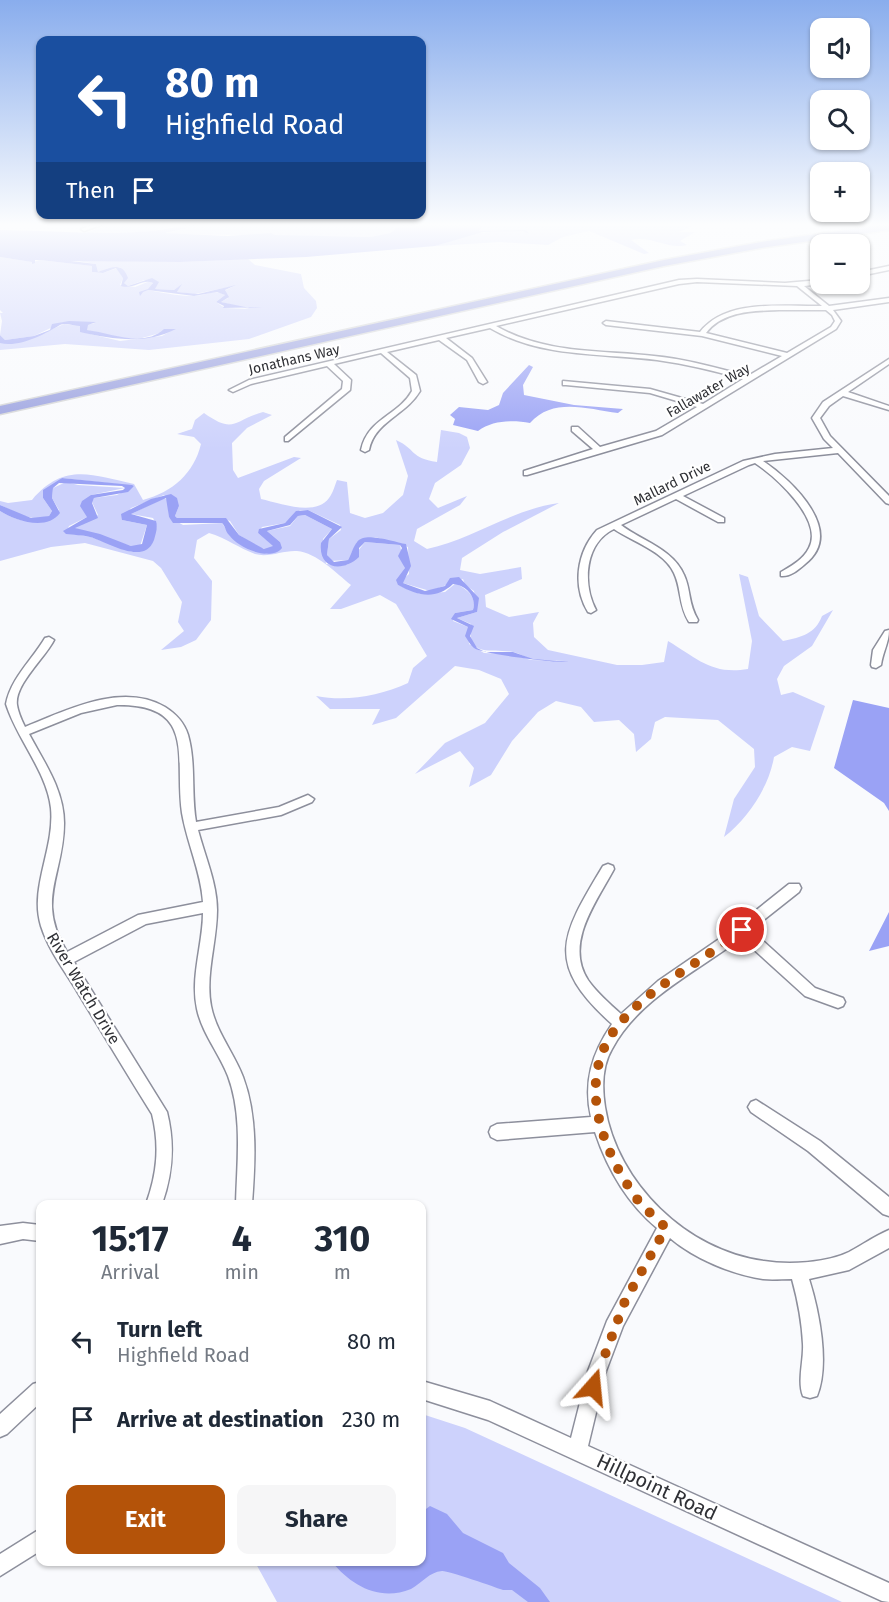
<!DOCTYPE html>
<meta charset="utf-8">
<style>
body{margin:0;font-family:"Fira Sans",sans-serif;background:#f6f6f7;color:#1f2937;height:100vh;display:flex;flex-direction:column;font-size:22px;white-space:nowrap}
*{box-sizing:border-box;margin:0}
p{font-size:20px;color:#747a83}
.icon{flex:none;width:33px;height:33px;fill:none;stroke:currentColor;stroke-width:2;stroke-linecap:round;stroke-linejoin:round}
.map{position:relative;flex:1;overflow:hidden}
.panel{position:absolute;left:36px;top:1200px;width:390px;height:366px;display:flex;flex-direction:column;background:#fff;border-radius:12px;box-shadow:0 2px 4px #0004}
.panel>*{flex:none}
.top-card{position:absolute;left:36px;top:36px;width:390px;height:183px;border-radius:12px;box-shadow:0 2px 4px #0004;background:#1a4fa0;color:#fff;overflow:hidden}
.controls{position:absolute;left:810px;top:18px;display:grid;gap:12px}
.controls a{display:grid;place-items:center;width:60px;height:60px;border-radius:12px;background:#fff;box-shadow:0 2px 4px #0004;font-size:30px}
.pin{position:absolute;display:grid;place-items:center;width:51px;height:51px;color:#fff;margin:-26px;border:3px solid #fff;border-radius:50%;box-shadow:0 2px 6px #0007}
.me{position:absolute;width:66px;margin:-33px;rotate:18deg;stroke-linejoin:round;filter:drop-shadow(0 0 4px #0008)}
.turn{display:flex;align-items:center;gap:21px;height:126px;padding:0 30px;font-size:27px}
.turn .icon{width:78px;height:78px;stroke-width:2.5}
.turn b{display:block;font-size:42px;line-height:51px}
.then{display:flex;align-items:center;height:57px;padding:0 30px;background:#0003;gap:12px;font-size:22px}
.eta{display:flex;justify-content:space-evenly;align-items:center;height:102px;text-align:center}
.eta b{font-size:36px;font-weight:700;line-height:42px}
.primary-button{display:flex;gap:12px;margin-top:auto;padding:12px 30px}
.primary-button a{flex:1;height:69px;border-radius:12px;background:#b45309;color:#fff;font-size:24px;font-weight:700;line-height:69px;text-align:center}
.primary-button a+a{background:#f6f6f7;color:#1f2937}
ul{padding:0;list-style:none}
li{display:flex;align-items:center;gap:18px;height:78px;padding:0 30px}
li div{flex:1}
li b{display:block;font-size:22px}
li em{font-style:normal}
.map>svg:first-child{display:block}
.green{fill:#cdd2fc}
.water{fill:#9aa2f5}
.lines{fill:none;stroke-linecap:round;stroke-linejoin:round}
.minor-casing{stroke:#8d8f9c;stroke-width:3}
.motorway-casing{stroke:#d5d6d7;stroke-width:3}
.minor{fill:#fff;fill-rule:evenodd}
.motorway{fill:#99a0df;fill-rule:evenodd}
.route{stroke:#b45309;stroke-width:10;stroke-dasharray:0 18}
.labels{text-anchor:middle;stroke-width:4.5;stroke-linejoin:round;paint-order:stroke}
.far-street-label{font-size:14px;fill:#2f3035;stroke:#fff}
.street-label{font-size:16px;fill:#2f3035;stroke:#fff}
.near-street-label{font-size:20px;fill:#2f3035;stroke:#fff}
</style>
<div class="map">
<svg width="889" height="1602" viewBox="0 0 889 1602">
<rect width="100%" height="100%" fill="#f9fafd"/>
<!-- green -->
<path class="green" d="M113 224H190L133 234 84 233Z
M205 224H402L390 233 370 237 163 234Z
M484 224H691L695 225 679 232H695L680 241 687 245C668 250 651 235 631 240L649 253 644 254 589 231 563 237 548 245 500 242 435 246 477 233 508 231H479Z
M0 257 33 262 40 260 93 266 92 272 103 273 117 268 123 278 120 285 135 287 150 281 154 285 148 290C165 293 185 298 202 295 211 293 216 290 225 295L216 302 225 308 249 309 221 302 228 298 224 291 234 286 195 294 177 292 181 285 174 290 155 289 158 281 144 280 128 286 124 283 120 267 98 272 96 264 71 260 180 262 248 259 255 265 301 274 304 288 316 301 317 308 311 317 249 339 149 350 65 344 0 350V343L27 340 64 324 80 326 86 333 120 341 162 336 174 329 142 338H123L86 330 87 325 95 323 63 322 34 336 5 340 0 335 2 321 0 313H3L0 310Z
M263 412 272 415 247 428 232 443 233 470 238 478 294 457 301 458 264 481 259 489 261 499C279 503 316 517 329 498 333 493 335 485 337 480L347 482 350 513 365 518 383 513 403 495 408 476 396 440C416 449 410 458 437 462L441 430 459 433 467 437 470 448 461 465 435 483 429 499 438 508 467 496 460 505 417 529 414 541 427 549C473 539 513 509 559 503L503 532 462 558 460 570 480 574 521 567 522 579 485 595 486 607 509 617 539 612 533 623 534 637 548 650 617 665H642L664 662 668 641C698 659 712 675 748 669L752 641 739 574 748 577 759 616 783 641C802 637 815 634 822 616L833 610 812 646 784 666 777 679 781 695 793 692 825 706 810 751 792 747 774 757C769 787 748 818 724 837L734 799 755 767 754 749 718 720 665 717 655 722 651 739 636 752 634 734 619 720 594 722 581 707 556 701 538 712 512 741 491 775 469 787 474 768 460 751 415 774 445 743 485 723 509 694 501 679 479 670 455 666 396 718 372 725 380 709H330L316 696C347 702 379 696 408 683L413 668 427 656 396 604 380 595 341 609H330L351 585C336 573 317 553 297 551 283 550 269 558 255 554 239 548 226 538 209 533L197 540 194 558 212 581 211 620 196 640 181 647 161 650 184 631 178 622 182 602 161 568 153 561 85 543 51 547 0 561V511C16 521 32 524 50 520L59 510 52 498 53 488 66 482 78 485 125 488 91 495 87 517 69 526 66 533 91 537 132 552 151 545 157 526 153 518 131 514 164 498 168 500 169 517 183 525 222 523 231 537 255 551 267 554 280 542 267 531 290 526 298 516 305 515 332 529 323 539 326 564 347 565 365 542 400 545 405 568 398 585 420 594 445 592 456 583C467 590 477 596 473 610L455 613 453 621 468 627 469 644 484 653 509 654 531 660 565 661C554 660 542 661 531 659 525 657 519 653 513 652 490 648 467 659 471 624L457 618 477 612 474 591 465 585 463 579 430 591 403 583 402 580 409 574 408 547 375 537 357 542 348 560 330 561 327 555 329 539 341 530 340 525 308 510H300L285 523 262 527 258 533 274 546 268 550 258 547 239 535 230 521 221 518H177L175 516 179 506 164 495 131 508 122 520 147 525 140 546H131L74 528 98 515 92 502 94 498 117 495 134 486 62 478 43 498 52 511 49 516C30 523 17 512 0 505V501L8 503 32 500C64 462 92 475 134 484L143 500C173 492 194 473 201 444L194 437 177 434 192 429 195 420 204 413C235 435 233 420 263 412Z
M422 1414 465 1428 842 1602H277L255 1562H422Z"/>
<!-- water -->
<path class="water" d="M190 224H205L165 233 227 236 271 233 275 235 370 237 390 233 402 224H484L479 231 526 230 529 234 523 231 483 232 435 246 306 257 180 262 71 261 96 264 98 272C111 268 122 261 128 278L124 283 128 286 152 278 159 282 155 289 174 290 182 284 177 292 198 294 236 285 225 290 229 297 221 302 250 308 262 307 223 308 224 306 216 302 225 295 217 292 194 296 148 290 143 292 140 296 139 292 148 289 153 283C143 278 134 290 121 286L123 278 116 268 103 273 92 272V266L40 260H35V263L32 264V262L0 257V230C64 230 127 240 190 224Z
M69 321 96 322 88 325 87 330C111 333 144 348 164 329H176C145 345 113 339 80 332V326C74 326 65 322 60 325 45 334 19 348 0 343V335L5 340 34 336 50 330 52 324Z
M529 365 533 367 523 385 524 395 574 405 623 409 618 413C587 409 553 397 530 423 513 420 493 420 478 431L453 425 455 419 450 415 459 407 488 410 499 405 503 393Z
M62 478 132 485 134 486 128 492 94 498 92 503 98 518 75 528 100 534 131 546 142 544 147 525 122 520 121 514 151 499 171 494 177 498 179 506 175 516 177 518H226L239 535 264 549 273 546 258 533 259 529 285 523 296 511 308 510 342 527 329 539 327 555 334 562 348 560C351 555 353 547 357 542 365 531 394 542 406 544L411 566 403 583 425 591 445 586 450 578 459 577 479 598 477 612 457 618 474 626 470 636 477 648 485 652H513L533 659 569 662C557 663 481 654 474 648 470 645 468 640 465 636L468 627 451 619 455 613 473 610C477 597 466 585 453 584 436 600 418 596 398 585L396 580 405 568 398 556 402 548 400 545 365 542 359 548V557C342 573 318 569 321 543L332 529 305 515 298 516 290 525 267 531 280 542 282 548C271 562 238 548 229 535 225 531 226 527 222 523H173L169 517 166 498 131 514 156 521C158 527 156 533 154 540 144 567 106 541 90 537 82 535 74 535 66 534L63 531 87 517 80 506 82 501 91 495 123 490 125 488 122 486 59 483 53 488 52 498 60 513C47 531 16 521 0 511V505L31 518 49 516 52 511 43 498V490Z
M853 700 889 708V811L884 803 834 768Z
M889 912V946L869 951Z
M430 1506 447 1514 463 1533 503 1553 509 1563 540 1588 550 1602H528L512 1590H503C495 1587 446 1570 442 1571 429 1572 422 1583 411 1589 379 1602 351 1585 332 1562H422V1512Z"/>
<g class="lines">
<!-- minor casing -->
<g class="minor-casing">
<path id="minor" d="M95 224H104L84 231 81 229Z
M889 266V270L860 276V272Z
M697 279 785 283 820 280 821 284 804 286 829 306 889 298V302L833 310 841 321 836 329 662 435 527 475H524V471L593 449 572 431V427H578L600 447 656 431 697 407 650 393 566 385H563V381L650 389 703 404 743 379C715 371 686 364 657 360 600 353 541 358 490 328L446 338 472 358 487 382 483 384 479 382 467 360 439 340 387 352 416 375 420 391C406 415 374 422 369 450L365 452 361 450C368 418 398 416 412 391L410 378 381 353 334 364 351 380 350 390 288 441H285V437L342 389 343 381 327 366 251 384 233 392 229 390 249 380 679 280ZM697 282 797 286 822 306C783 307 727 298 700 332L606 321 603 323 606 325 702 336 782 356 748 376C717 368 686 359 654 356 600 350 544 354 496 326L679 284ZM779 310H826L832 315 835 321 831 327 787 353 706 333C723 311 753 311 779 310Z
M889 359V364L848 392 889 406V410L843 396 829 406 820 418 830 436 889 496V504L886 503 838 453 763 461C793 481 846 532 805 564 798 570 790 577 781 576V572C791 566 803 560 809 548 824 520 776 477 755 463L749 465 683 496 724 518V522H718L676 499 621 525C642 541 673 549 684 575 691 590 688 604 698 620L697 622H689C678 604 682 590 674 573 664 551 633 542 614 529 585 543 582 583 596 610L591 613 588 612C572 586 577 552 597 530L743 461 775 454 833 448 824 439 812 418 823 402Z
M889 630C889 643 883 651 881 665L876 668 872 667 871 665 873 650 885 631Z
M49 637 54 640C45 658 14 685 17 705 18 712 22 721 25 727 67 710 122 682 165 707 176 714 184 722 188 735 196 763 191 793 196 822L279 807 308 795 314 799 312 802 281 815 198 830C205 857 217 883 217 910 217 942 205 975 211 1006 216 1032 234 1053 243 1077 258 1117 255 1163 252 1204H236C237 1162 243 1116 228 1076 219 1053 202 1033 197 1009 190 977 203 944 203 913L146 924 74 962 167 1112C175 1144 173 1173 162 1204H146C157 1174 160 1146 152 1114 127 1074 103 1034 78 993 65 971 49 951 41 926 29 887 55 849 51 808 47 772 17 739 6 704 11 678 32 660 45 638ZM117 705C198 704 174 758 182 813 187 843 201 871 203 902L138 915 67 952C35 900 64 875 64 823 64 790 44 762 29 734L81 713Z
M608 864 613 866 614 869C597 901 564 943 588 980 597 993 609 1003 621 1014L658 981 725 935 789 884H799L801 888 799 892 751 930 815 988 843 998 845 1002 843 1006 838 1008 805 996 741 938C697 972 639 998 612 1049 602 1066 602 1088 605 1107 617 1183 687 1251 764 1261 789 1265 826 1263 849 1252 862 1245 875 1236 889 1230V1248L849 1270 809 1279C819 1311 830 1364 817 1396L810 1398 803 1396C797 1381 804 1360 803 1344 802 1322 798 1301 792 1279 782 1279 772 1280 763 1279 731 1274 695 1259 670 1238L623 1326 606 1371 588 1446 889 1583V1602L882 1601 488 1420 422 1399V1381L490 1401 571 1438 588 1371 607 1321 657 1228C627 1203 607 1168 595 1132L497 1140 491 1137 489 1132 491 1127 497 1124 591 1117C583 1082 592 1053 612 1024 544 963 561 936 603 866Z
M756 1100 820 1141 889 1197V1216L883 1214 808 1151 751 1112 748 1107 751 1102Z
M23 1223 40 1225V1241L23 1239 0 1244V1226Z
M40 1382V1403L7 1434 0 1437V1414L33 1384Z
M40 1529V1551L0 1576V1554Z"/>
</g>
<!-- motorway casing -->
<g class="motorway-casing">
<path id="motorway" d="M889 224V230L761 248 664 266 0 414V406L664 260 761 242Z"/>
</g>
<!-- minor -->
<use href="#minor" class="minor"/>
<!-- motorway -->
<use href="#motorway" class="motorway"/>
</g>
<!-- sky -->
<linearGradient id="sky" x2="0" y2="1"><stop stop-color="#89aded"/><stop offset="0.5" stop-color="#fcfdfe"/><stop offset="1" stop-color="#fcfdfe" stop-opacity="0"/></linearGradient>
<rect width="889" height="449" fill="url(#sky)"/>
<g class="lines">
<!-- route -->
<path class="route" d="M593 1387 625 1301 666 1228C657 1219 645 1209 637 1199 600 1148 574 1075 621 1022 654 984 703 961 742 930"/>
</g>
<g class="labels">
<!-- far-street labels -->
<g class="far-street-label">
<text transform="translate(294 359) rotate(-13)" y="5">Jonathans Way</text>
<text transform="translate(708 390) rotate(-30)" y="5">Fallawater Way</text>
<text transform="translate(672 483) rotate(-26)" y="5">Mallard Drive</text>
</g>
<!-- street labels -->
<g class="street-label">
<text transform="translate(84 988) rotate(59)" y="6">River Watch Drive</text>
</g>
<!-- near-street labels -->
<g class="near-street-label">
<text transform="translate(657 1487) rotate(25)" y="7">Hillpoint Road</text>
</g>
</g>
</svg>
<div class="controls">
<a><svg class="icon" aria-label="sound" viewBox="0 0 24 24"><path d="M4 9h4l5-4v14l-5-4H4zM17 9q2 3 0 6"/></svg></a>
<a><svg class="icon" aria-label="search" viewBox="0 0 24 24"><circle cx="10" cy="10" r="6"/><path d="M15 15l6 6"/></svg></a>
<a>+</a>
<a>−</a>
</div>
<div class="pin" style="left:742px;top:930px;background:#d93025"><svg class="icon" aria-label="arrive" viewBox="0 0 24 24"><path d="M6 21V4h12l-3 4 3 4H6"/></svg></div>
<svg class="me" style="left:593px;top:1387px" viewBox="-20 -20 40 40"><path d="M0-17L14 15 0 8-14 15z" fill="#b45309" stroke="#fff" stroke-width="4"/></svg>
<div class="top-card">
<div class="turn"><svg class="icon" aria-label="left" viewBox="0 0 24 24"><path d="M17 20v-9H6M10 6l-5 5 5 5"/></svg><div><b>80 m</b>Highfield Road</div></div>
<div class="then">Then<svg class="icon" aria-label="arrive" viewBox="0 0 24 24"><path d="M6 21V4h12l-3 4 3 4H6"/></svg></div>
</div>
<section class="panel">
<div class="eta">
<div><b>15:17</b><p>Arrival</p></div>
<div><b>4</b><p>min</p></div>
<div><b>310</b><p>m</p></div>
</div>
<ul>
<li><svg class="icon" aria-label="left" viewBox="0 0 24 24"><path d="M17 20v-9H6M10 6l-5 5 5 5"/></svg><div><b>Turn left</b><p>Highfield Road</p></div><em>80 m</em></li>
<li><svg class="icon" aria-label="arrive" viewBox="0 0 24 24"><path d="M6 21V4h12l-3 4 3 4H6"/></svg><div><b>Arrive at destination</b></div><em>230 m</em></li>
</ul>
<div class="primary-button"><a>Exit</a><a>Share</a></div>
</section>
</div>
